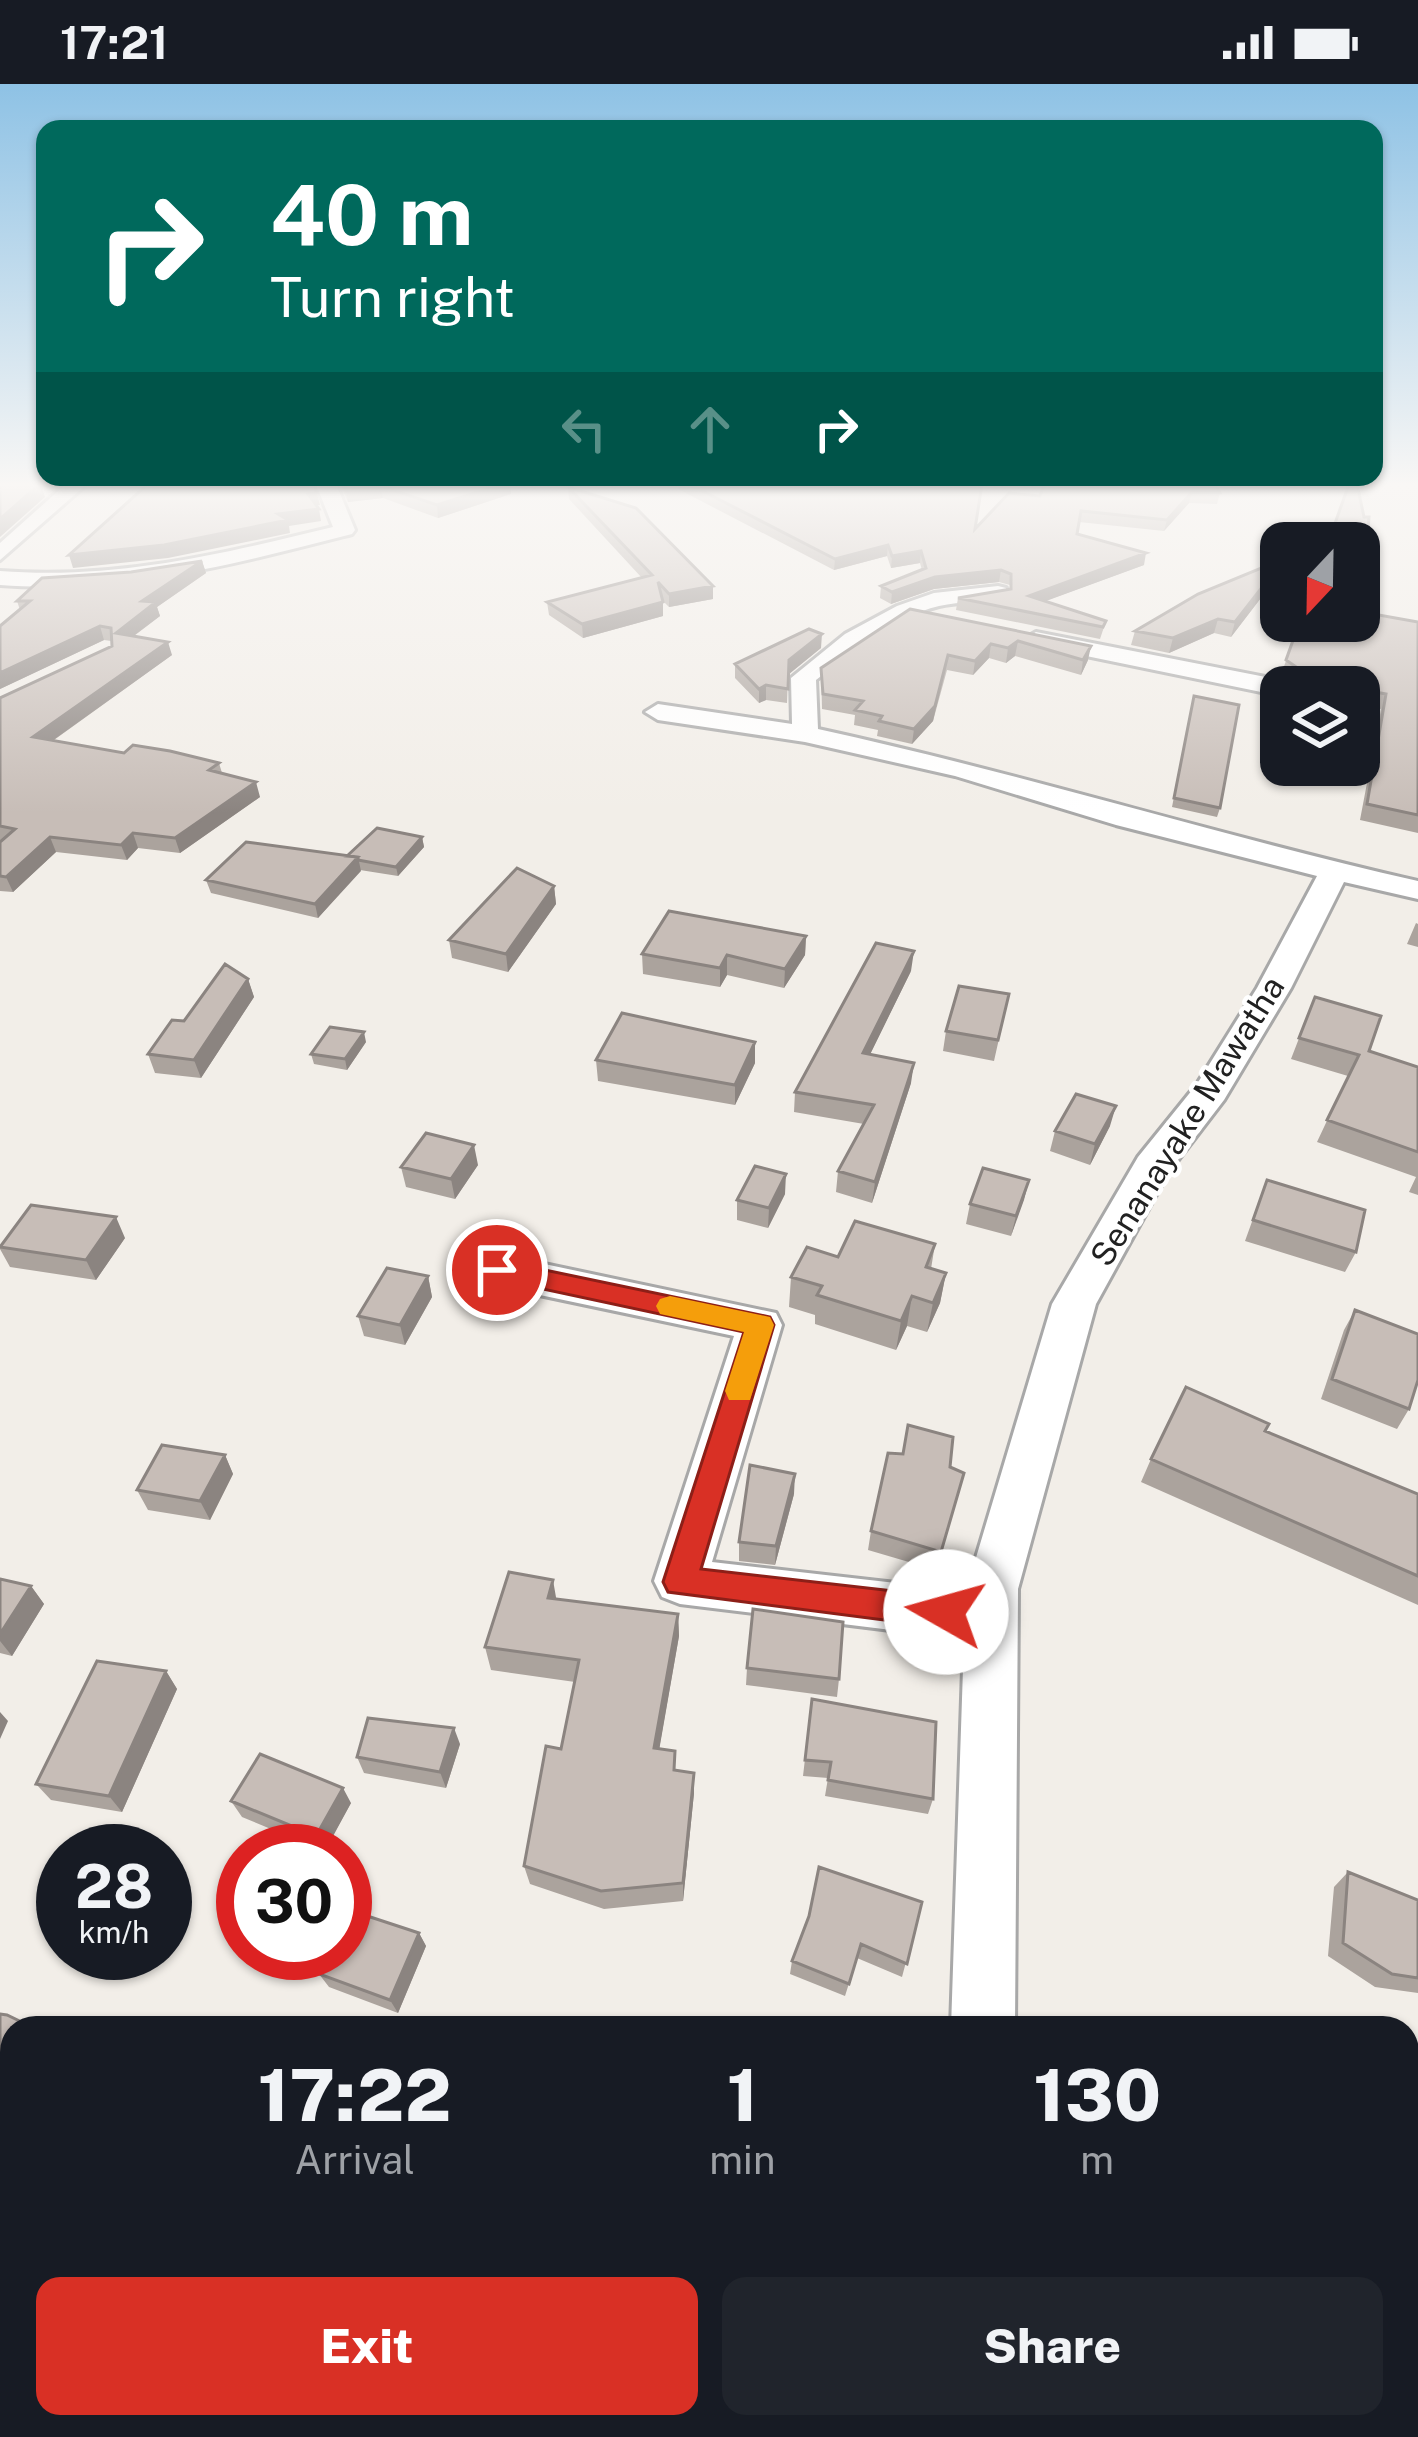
<!DOCTYPE html>
<style>
body{margin:0;font-family:"Public Sans",sans-serif;background:#20242c;color:#f1f3f6;height:100vh;display:flex;flex-direction:column;font-size:45px;white-space:nowrap}
*{box-sizing:border-box;margin:0}
p{font-size:39px;color:#9ea1a6}
.icon{flex:none;width:66px;height:66px;fill:none;stroke:currentColor;stroke-width:2;stroke-linecap:round;stroke-linejoin:round}
.map{position:relative;flex:1;overflow:hidden}
.details{position:absolute;left:0px;top:1932px;width:1419px;height:423px;display:flex;flex-direction:column;background:#171b24;border-radius:36px 36px 0 0;box-shadow:0 3px 9px #0004}
.details>*{flex:none}
.top-card{position:absolute;left:36px;top:36px;width:1347px;height:366px;border-radius:24px;box-shadow:0 3px 9px #0004;background:#00695c;color:#fff;overflow:hidden}
.needle{width:78px;rotate:202deg}
.buttons{position:absolute;left:1260px;top:438px;display:grid;gap:24px}
.buttons a{display:grid;place-items:center;width:120px;height:120px;border-radius:24px;background:#171b24;box-shadow:0 3px 9px #0004;font-size:60px}
.speed{position:absolute;left:36px;top:1740px;display:flex;gap:24px;font-size:60px;font-weight:700;text-align:center}
.speed>*{display:grid;place-content:center;width:156px;height:156px;border-radius:50%;background:#171b24;box-shadow:0 3px 9px #0004;line-height:1}
.speed small{font-size:30px;font-weight:400}
.speed .limit{border:18px solid #d22;background:#fff;color:#111}
.pin{position:absolute;display:grid;place-items:center;width:102px;height:102px;color:#fff;margin:-51px;border:6px solid #fff;border-radius:50%;box-shadow:0 3px 12px #0007}
.me{position:absolute;width:132px;margin:-66px;rotate:277deg;stroke-linejoin:round;filter:drop-shadow(0 0 9px #0008)}
.turn{display:flex;align-items:center;gap:42px;height:252px;padding:0 36px;font-size:54px}
.turn .icon{width:156px;height:156px;stroke-width:2.5}
.turn b{display:block;font-size:84px;line-height:102px}
.lanes{display:flex;align-items:center;height:114px;padding:0 36px;background:#0003;justify-content:center;gap:60px;direction:ltr}
.lanes .off{opacity:.35}
.eta{display:flex;justify-content:space-evenly;align-items:center;height:204px;text-align:center}
.eta b{font-size:72px;font-weight:800;line-height:84px}
.primary-button{display:flex;gap:24px;margin-top:auto;padding:24px 36px}
.primary-button a{flex:1;height:138px;border-radius:24px;background:#d93025;color:#fff;font-size:48px;font-weight:800;line-height:138px;text-align:center}
.primary-button a+a{background:#20242c;color:#f1f3f6}
.status{display:flex;justify-content:space-between;align-items:center;height:84px;padding:0 60px;background:#171b24;direction:ltr}
.status svg{height:33px;fill:currentColor}
.map>svg:first-child{display:block}
.lines{fill:none;stroke-linecap:round;stroke-linejoin:round}
.street-casing{stroke:#a8a8a8;stroke-width:6}
.street{fill:#fff;fill-rule:evenodd}
.wall{fill:#aba39d}
.shaded-wall{fill:#8b8480}
.building{fill:#c7bdb7;stroke:#8b8480;stroke-width:3}
.route{fill:#d93025;stroke:#8d1f18;stroke-width:3}
.slow{fill:#f59e0b}
.labels{text-anchor:middle;stroke-width:9;stroke-linejoin:round;paint-order:stroke}
.street-label{font-size:33px;fill:#212121;stroke:#fff}
</style>
<div class="status"><b>17:21</b><svg viewBox="0 0 49 12"><path d="M0 12V9h3v3zM5 12V6h3v6zM10 12V3h3v9zM15 12V0h3v12zM26 1h20v11H26zM47 4h2v5h-2z"/></svg></div>
<div class="map">
<svg width="1418" height="2353" viewBox="0 0 1418 2353">
<rect width="100%" height="100%" fill="#f2eee8"/>
<g class="lines">
<!-- street casing -->
<g class="street-casing">
<path id="street" d="M66 400H87L0 476V459Z
M316 400H336L355 446 352 450C235 480 122 510 0 501V487C116 496 222 470 333 443Z
M998 502 1006 504V514C984 519 961 517 939 522 893 533 852 568 816 596L818 645C1020 689 1216 751 1418 797V815L1344 798 1291 904 1224 1016 1168 1089 1096 1220 1018 1505 1015 1944H951L964 1555 680 1520 662 1513 654 1497 734 1252 497 1202 482 1197 476 1186 482 1175 497 1170 776 1229 782 1241 712 1478 966 1507 1052 1220 1138 1073 1197 1000 1257 904 1317 792 1116 741 955 692 805 658 658 636 645 628 658 620 792 640 791 594 845 550 897 522 934 509Z
M1036 548 1281 596 1293 603H1281V612L1028 560 1024 555Z
M947 2343H1023L1021 2353H945Z"/>
</g>
<!-- street -->
<use href="#street" class="street"/>
</g>
<!-- wall -->
<path class="wall" d="M340 400H510L511 410 438 434 383 414 348 418Z
M678 400H983L975 444 1040 412 1044 400 1220 409 1217 420 1189 419 1164 447 1079 438 1077 450 1144 481 1045 517 1106 537 1100 555 956 526 958 514 1010 505V501L999 498 934 505 891 520 880 514 881 502 922 486 920 479 891 484 887 472 834 486 678 405Z
M568 403 713 515 669 523 662 516 663 532 583 554 549 531 547 518 642 494 569 415Z
M202 477 206 489 157 523 160 532 134 552 172 571 54 656 124 669 219 679 222 689 260 713 180 769 138 764 127 776 56 768 13 808 0 807V758L2 756H0V614L112 562 111 557 104 556 0 605V542L20 526 17 517 131 488Z
M1280 489 1231 553 1214 549 1169 569 1131 561 1135 547Z
M910 525 1088 576 1081 591 1015 572 1006 579 989 574 973 591 947 586 933 637 912 660 877 652 878 646 854 641 855 631 822 625 821 584Z
M1362 528 1418 538V749L1360 736 1381 625 1364 622 1367 614 1359 613V603H1304L1297 602 1281 591 1300 537Z
M821 564 788 590 787 619 766 616 759 619 735 594V580Z
M1194 612 1220 724 1217 733 1172 723Z
M422 753 424 763 398 792 360 786 318 834 211 809 206 796 347 772Z
M554 802 556 820 508 888 452 874 449 856Z
M1416 839 1418 840V863L1407 860Z
M806 852 805 871 784 904 727 891 720 903 643 890 642 870Z
M911 887 870 970 911 999 872 1119 836 1108 838 1087 864 1040 794 1028 795 1008Z
M248 895 254 913 201 994 155 989 148 970Z
M1009 910 994 977 943 967 946 947Z
M1315 913 1369 967 1418 983V1111L1409 1108 1416 1093 1317 1058 1348 992 1291 975Z
M366 958 347 986 314 980 311 970Z
M755 958V979L735 1021 598 997 596 976Z
M1110 1042 1090 1081 1050 1067 1055 1047Z
M478 1081 455 1115 406 1103 401 1083Z
M1029 1096 1011 1152 966 1140 970 1120Z
M1267 1096 1356 1168 1345 1188 1245 1157Z
M785 1110 768 1144 737 1136V1116Z
M125 1154 96 1196 10 1183 0 1165V1161Z
M935 1160 931 1185 946 1189 940 1219 927 1248 907 1242 896 1266 815 1240V1231L789 1223 791 1193 838 1173Z
M428 1192 432 1213 405 1261 364 1252 358 1232Z
M1355 1226 1409 1325 1397 1345 1321 1315 1344 1246Z
M1265 1347 1418 1410V1521L1141 1398 1151 1375Z
M225 1371 233 1390 210 1436 148 1426 137 1406Z
M950 1383 964 1389 936 1486 868 1466 871 1447Z
M794 1410 775 1481 739 1477V1458Z
M0 1495 31 1502 44 1520 12 1572 0 1569Z
M556 1515 678 1530 679 1552 659 1665 676 1686 694 1689V1709L683 1817 604 1825 530 1800 524 1782 561 1665 575 1598 491 1586 485 1563Z
M747 1584 839 1595 837 1613 746 1601Z
M166 1587 177 1605 122 1728 51 1716 36 1700Z
M812 1615 933 1715 928 1730 825 1712 828 1694 803 1692Z
M460 1660 446 1704 364 1689 357 1673Z
M231 1717 351 1719 324 1767 242 1733Z
M1348 1788 1418 1816V1909L1375 1903 1328 1872 1334 1803Z
M922 1818 902 1893 857 1874 845 1912 790 1890 792 1877Z
M419 1849 426 1862 398 1929 329 1903 319 1890Z"/>
<!-- shaded-wall -->
<path class="shaded-wall" d="M41 400 45 413 0 453V435Z
M503 400H510L511 410 438 434 437 421Z
M381 402 383 414 348 418 346 406Z
M1192 408 1189 419 1164 447 1167 436Z
M317 409 320 421 311 422 308 410Z
M319 425 321 437 289 442 290 449 168 474 73 484 69 471 278 430Z
M888 461 887 472 834 486 835 475Z
M921 467 920 479 891 484 892 472Z
M1146 469 1144 481 1027 524 1029 512Z
M202 477 206 489 157 523 160 532 120 562 116 549 142 517Z
M1281 479 1280 489 1231 553 1235 538Z
M1001 486 999 498 934 505 891 520 892 508 935 493Z
M713 502V515L669 523V510Z
M663 518V532L583 554 582 540Z
M1218 535 1214 549 1169 569 1173 554Z
M100 542 104 556 0 605V589Z
M822 550 821 564 788 591 789 576Z
M1018 557 1015 572 1006 579 1008 564Z
M168 558 172 571 38 667 33 653Z
M991 560 989 574 973 591 975 577Z
M1091 562 1088 576 1081 591 1083 576Z
M948 571 933 637 912 660 914 645Z
M766 601V616L759 619V605Z
M256 698 260 713 180 769 175 754Z
M133 749 138 764 127 776 121 761Z
M50 753 56 768 13 808 6 793Z
M422 753 424 763 398 792 396 783Z
M358 773 361 787 318 834 315 820Z
M554 802 556 820 508 888 506 870Z
M806 852 805 871 784 904 785 885Z
M914 867 911 887 861 989 863 969Z
M727 871V891L720 903V884Z
M248 895 254 913 201 994 194 976Z
M364 948 366 958 347 986 345 975Z
M755 958V979L735 1021V1001Z
M914 979 911 999 872 1119 875 1098Z
M1116 1022 1110 1042 1090 1081 1095 1060Z
M474 1061 478 1081 455 1115 451 1095Z
M786 1090 785 1110 768 1144 769 1124Z
M1029 1096 1024 1116 1011 1152 1016 1132Z
M116 1133 125 1154 96 1196 86 1176Z
M946 1189 940 1219 927 1248 933 1219Z
M428 1192 432 1213 405 1261 400 1241Z
M912 1212 907 1242 896 1266 901 1237Z
M225 1371 233 1390 210 1436 200 1417Z
M795 1390 794 1410 775 1481 776 1462Z
M553 1496 557 1519 548 1514Z
M31 1502 44 1520 12 1572 0 1557V1550Z
M678 1530 679 1552 656 1684 654 1664Z
M166 1587 177 1605 122 1728 109 1712Z
M0 1628 8 1637 0 1655Z
M454 1644 460 1660 446 1704 440 1688Z
M694 1689V1709L683 1817V1799Z
M343 1704 351 1719 325 1767 316 1752Z
M419 1849 426 1862 398 1929 390 1916Z
M12 1992V2040L0 2065V2017Z"/>
<!-- building -->
<path class="building" d="M0 400H40L0 435Z
M148 400H314L317 409 308 410 319 425 278 430 288 436 164 461 69 471Z
M343 400H503L437 421 381 402 346 406Z
M689 400H982L975 445 1009 409 1040 412 1044 400H1215L1220 409 1192 408 1167 436 1081 427 1077 450 1146 469 1029 512 1106 537 1103 543 958 514 1011 505V490L1001 486 935 493 892 508 881 502 926 484 921 467 892 472 888 461 835 475Z
M1349 400H1357L1364 433H1369L1362 528 1418 538V731L1367 720 1386 610 1370 607 1372 599 1302 587 1286 576 1300 537H1359V459H1328Z
M568 403 636 424 713 502 669 510 658 498 663 518 582 540 547 518 652 491Z
M1281 476V479L1235 538 1218 535 1173 554 1135 547 1198 510Z
M202 477 142 517 156 518 116 549 168 558 33 653 124 669 133 661 170 667 219 679 209 686 256 698 175 754 133 749 121 761 50 753 6 793 0 792V758L15 745 0 742V614L112 562 111 544 100 542 0 589V542L30 517H17L42 494 131 488Z
M910 525 1091 562 1083 576 1018 557 1008 564 991 560 975 577 948 571 935 622 914 645 879 637 882 632 855 626 863 617 823 610 821 584Z
M809 545 822 550 789 576 788 605 766 601 759 605 735 580Z
M1194 612 1239 621 1220 724 1174 714Z
M377 744 422 753 396 783 358 776V773L347 772Z
M246 758 358 773 315 820 206 796Z
M517 784 554 802 506 870 449 856Z
M669 827 806 852 785 885 727 871 720 884 642 870Z
M876 859 914 867 863 969 914 979 875 1098 838 1087 874 1021 795 1008Z
M225 880 248 895 194 976 148 970 172 936 184 937Z
M959 902 1009 910 998 956 946 947Z
M1315 913 1381 932 1369 967 1418 983V1068L1327 1036 1359 971 1299 954Z
M622 929 755 958 735 1001 596 976Z
M330 943 364 948 345 975 311 970Z
M1076 1010 1116 1022 1095 1060 1055 1047Z
M426 1049 474 1061 451 1095 401 1083Z
M755 1082 786 1090 769 1124 737 1116Z
M983 1084 1029 1096 1016 1132 970 1120Z
M1267 1096 1365 1126 1356 1168 1253 1136Z
M31 1121 116 1133 86 1176 0 1163Z
M855 1137 935 1160 926 1183 946 1189 933 1219 912 1212 901 1237 817 1211 822 1202 791 1193 807 1163 838 1173Z
M387 1184 428 1192 400 1241 358 1232Z
M1355 1226 1418 1250V1296L1409 1325 1332 1295Z
M1186 1303 1269 1340 1265 1347 1418 1410V1492L1151 1375Z
M908 1341 953 1353 950 1383 964 1389 941 1468 871 1447 888 1369 903 1370Z
M162 1361 225 1371 200 1417 137 1406Z
M750 1381 795 1390 776 1462 739 1458Z
M509 1488 553 1496 548 1514 678 1530 654 1664 675 1667 674 1686 694 1689 683 1799 601 1807 524 1782 546 1662 561 1665 579 1576 485 1563Z
M0 1495 31 1502 0 1550Z
M753 1525 843 1538 839 1595 747 1584Z
M97 1577 166 1587 109 1712 36 1700Z
M812 1615 936 1638 933 1715 828 1696 831 1678 805 1676Z
M368 1634 454 1644 440 1688 357 1673Z
M260 1670 343 1704 316 1752 231 1717Z
M819 1783 922 1818 907 1880 861 1860 849 1900 792 1877 809 1832Z
M1348 1788 1418 1816V1894L1392 1890 1343 1859Z
M346 1825 419 1849 390 1916 319 1890 328 1869H345Z
M0 1930 7 1931 34 1944H12V1992L0 2017Z
M390 2347 405 2353H388Z"/>
<!-- sky -->
<linearGradient id="sky" x2="0" y2="1"><stop stop-color="#8ec2e5"/><stop offset="0.55" stop-color="#f9f7f5"/><stop offset="1" stop-color="#f9f7f5" stop-opacity="0"/></linearGradient>
<rect width="1418" height="729" fill="url(#sky)"/>
<!-- route -->
<path class="route" d="M497 1176 770 1233 774 1241 701 1485 946 1513 958 1518 963 1528 958 1539 946 1544 668 1508 663 1498 744 1248 487 1193 483 1186Z"/>
<!-- slow -->
<path class="slow" d="M670 1212 770 1233 774 1241 750 1316H729L725 1307 744 1248 660 1230 656 1222 660 1215Z"/>
<g class="labels">
<!-- street labels -->
<g class="street-label">
<text transform="translate(1187 1037) rotate(-58)" y="12">Senanayake Mawatha</text>
</g>
</g>
</svg>
<div class="buttons">
<a><svg class="needle" viewBox="-14 -14 28 28"><path d="M0-13l5 13h-10z" fill="#e53935"/><path d="M0 13l5-13h-10z" fill="#9ea1a6"/></svg></a>
<a><svg class="icon" aria-label="layers" viewBox="0 0 24 24"><path d="M12 4l9 5-9 5-9-5zM3 14l9 5 9-5"/></svg></a>
</div>
<div class="speed"><div>28<small>km/h</small></div><div class="limit">30</div></div>
<div class="pin" style="left:497px;top:1186px;background:#d93025"><svg class="icon" aria-label="arrive" viewBox="0 0 24 24"><path d="M6 21V4h12l-3 4 3 4H6"/></svg></div>
<svg class="me" style="left:946px;top:1528px" viewBox="-20 -20 40 40"><circle r="19" fill="#fff"/><path d="M0-13L10 11 0 6-10 11z" fill="#d93025"/></svg>
<div class="top-card">
<div class="turn"><svg class="icon" aria-label="right" viewBox="0 0 24 24"><path d="M7 20v-9h11M14 6l5 5-5 5"/></svg><div><b>40 m</b>Turn right</div></div>
<div class="lanes"><svg class="icon off" aria-label="left" viewBox="0 0 24 24"><path d="M17 20v-9H6M10 6l-5 5 5 5"/></svg><svg class="icon off" aria-label="ahead" viewBox="0 0 24 24"><path d="M12 20V5M6 11l6-6 6 6"/></svg><svg class="icon" aria-label="right" viewBox="0 0 24 24"><path d="M7 20v-9h11M14 6l5 5-5 5"/></svg></div>
</div>
<section class="details">
<div class="eta">
<div><b>17:22</b><p>Arrival</p></div>
<div><b>1</b><p>min</p></div>
<div><b>130</b><p>m</p></div>
</div>
<div class="primary-button"><a>Exit</a><a>Share</a></div>
</section>
</div>
